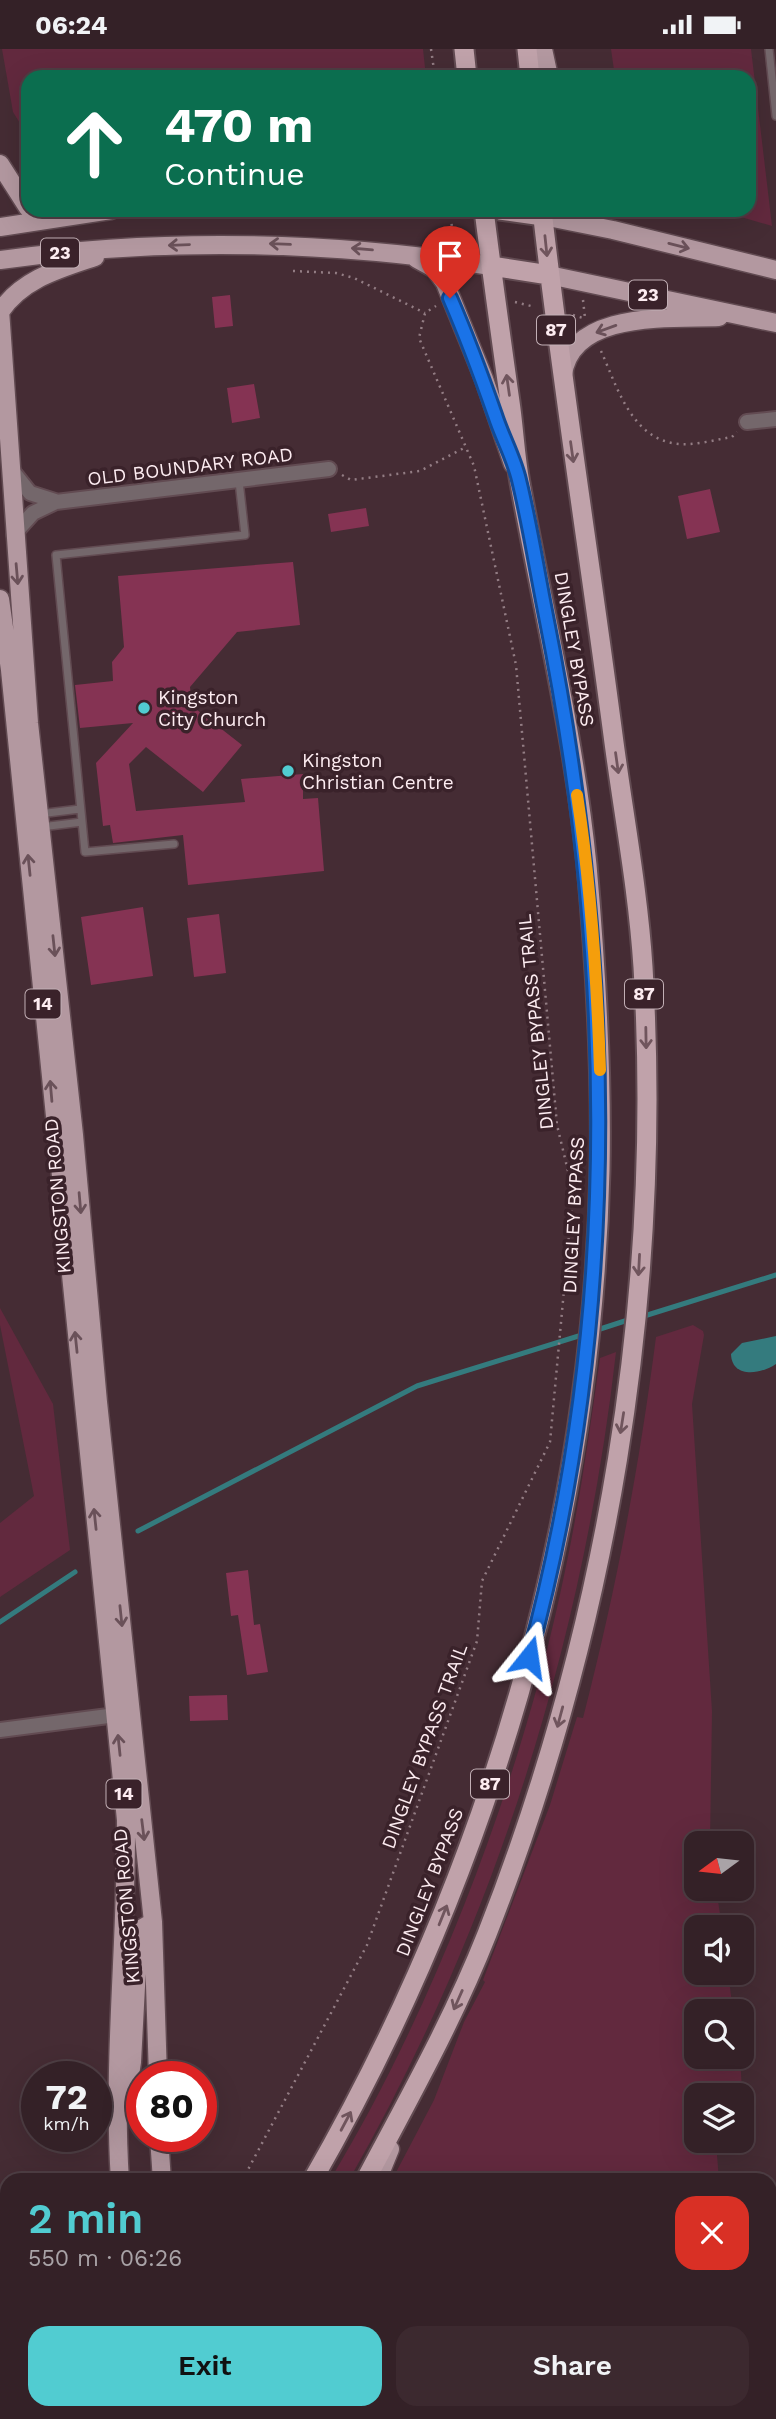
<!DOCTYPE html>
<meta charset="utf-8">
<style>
body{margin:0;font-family:"Work Sans",sans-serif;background:#3c292f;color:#f1f3f6;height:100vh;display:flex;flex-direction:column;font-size:26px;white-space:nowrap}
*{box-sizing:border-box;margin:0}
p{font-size:23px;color:#a9a3a7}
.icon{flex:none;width:38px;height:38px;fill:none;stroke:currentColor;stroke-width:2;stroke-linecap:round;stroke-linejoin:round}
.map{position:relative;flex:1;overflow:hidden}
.details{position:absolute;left:0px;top:2124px;width:777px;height:247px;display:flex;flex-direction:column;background:#342127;border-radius:21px 21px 0 0;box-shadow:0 7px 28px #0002,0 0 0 2px #4e3e44}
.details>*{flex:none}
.guide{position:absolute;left:21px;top:21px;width:735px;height:147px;border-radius:21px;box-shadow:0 7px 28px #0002,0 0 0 2px #4e3e44;background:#0b6e4f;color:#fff;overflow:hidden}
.needle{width:46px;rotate:255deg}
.buttons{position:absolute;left:684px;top:1782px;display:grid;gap:14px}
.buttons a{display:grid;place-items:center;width:70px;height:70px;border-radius:14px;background:#342127;box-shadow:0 7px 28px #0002,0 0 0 2px #4e3e44;font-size:35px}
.speed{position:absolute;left:21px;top:2012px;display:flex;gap:14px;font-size:35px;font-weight:700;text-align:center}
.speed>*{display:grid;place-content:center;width:91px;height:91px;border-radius:50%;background:#342127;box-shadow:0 7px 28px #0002,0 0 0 2px #4e3e44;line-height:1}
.speed small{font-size:18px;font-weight:400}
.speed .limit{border:10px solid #d22;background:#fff;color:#111}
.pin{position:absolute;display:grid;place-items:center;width:60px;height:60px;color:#fff;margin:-72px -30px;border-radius:50% 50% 50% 0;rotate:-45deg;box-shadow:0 0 7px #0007}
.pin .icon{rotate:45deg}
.me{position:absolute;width:77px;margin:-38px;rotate:15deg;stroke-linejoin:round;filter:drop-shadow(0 0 5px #0008)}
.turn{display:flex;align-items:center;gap:24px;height:147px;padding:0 28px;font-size:32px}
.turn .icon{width:91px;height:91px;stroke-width:2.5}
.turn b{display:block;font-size:49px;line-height:60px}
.round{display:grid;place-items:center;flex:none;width:74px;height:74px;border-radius:21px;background:#3c292f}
.summary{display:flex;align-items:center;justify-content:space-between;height:119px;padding:0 28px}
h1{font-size:42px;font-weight:600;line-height:52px;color:#51ccd1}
.cta{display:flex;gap:14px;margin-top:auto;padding:14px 28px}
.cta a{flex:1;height:80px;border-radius:21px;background:#51ccd1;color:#111;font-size:28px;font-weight:600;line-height:80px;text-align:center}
.cta a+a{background:#3c292f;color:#f1f3f6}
.status{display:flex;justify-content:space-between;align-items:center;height:49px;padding:0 35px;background:#342127;direction:ltr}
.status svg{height:19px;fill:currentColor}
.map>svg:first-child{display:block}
.green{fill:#62293e}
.water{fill:#347b7e}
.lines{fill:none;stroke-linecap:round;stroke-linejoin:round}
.stream{stroke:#347b7e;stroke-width:5}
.building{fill:#853353}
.service-casing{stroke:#624b52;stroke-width:10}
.minor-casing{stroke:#624b52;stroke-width:18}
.primary-casing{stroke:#624b52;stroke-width:21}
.trunk-casing{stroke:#624b52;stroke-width:23}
.path{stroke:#937d84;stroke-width:2.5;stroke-dasharray:2 5;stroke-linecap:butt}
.service{stroke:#74676b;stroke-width:7}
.minor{stroke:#74676b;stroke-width:14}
.primary{stroke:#b398a0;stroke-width:18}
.trunk{stroke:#c0a2aa;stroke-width:19}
.oneway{stroke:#6a5159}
.oneway2{stroke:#70555d}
.route-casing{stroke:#114b97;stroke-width:18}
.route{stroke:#1a73e8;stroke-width:12}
.slow{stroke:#f59e0b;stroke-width:12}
.poi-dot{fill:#51ccd1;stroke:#3a222a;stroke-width:2.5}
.labels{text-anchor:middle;stroke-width:7;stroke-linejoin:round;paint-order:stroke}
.shield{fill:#3a222a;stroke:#c2afb5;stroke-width:2}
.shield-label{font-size:18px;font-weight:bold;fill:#fdecf1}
.street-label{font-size:19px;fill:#fdecf1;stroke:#3a222a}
.poi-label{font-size:19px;fill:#fdecf1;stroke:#3a222a;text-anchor:start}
</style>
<div class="status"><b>06:24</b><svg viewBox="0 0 49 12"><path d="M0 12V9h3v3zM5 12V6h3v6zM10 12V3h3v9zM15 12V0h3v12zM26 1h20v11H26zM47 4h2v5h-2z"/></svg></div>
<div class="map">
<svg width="776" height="2370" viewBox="0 0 776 2370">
<rect width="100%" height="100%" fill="#452c34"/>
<!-- green -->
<path class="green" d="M2 0H423L426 28H28V87L13 63Z
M611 0H751L772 177 717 161H749V28H615Z
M0 1259 53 1355 70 1501 0 1548V1474L34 1447 0 1276Z
M693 1276 703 1282 704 1286 692 1355 712 1662 710 1794H696V1839H716L722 1878H696V1923H728L733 1962H696V2007H740L742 2042 740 2046H696V2091H722L717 2106 719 2131H392L434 2051 464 1973 485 1933 483 1931 550 1756 577 1668 583 1669C616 1541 639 1420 656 1288Z
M616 1303C583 1594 494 1877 349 2131H330C436 1956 524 1723 565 1522 580 1452 590 1380 600 1309Z
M296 2364H739V2370H293Z"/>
<!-- water -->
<path class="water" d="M776 1287V1315C761 1325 732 1330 731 1305L742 1294Z"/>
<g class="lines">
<!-- stream -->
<path class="stream" d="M641 1268 776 1226
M594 1282 631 1270
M138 1482 417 1337 585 1285
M0 1573 75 1523"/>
</g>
<!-- building -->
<path class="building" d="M230 246 233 277 215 279 212 248Z
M254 335 260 369 232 374 227 339Z
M710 440 720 483 687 490 678 447Z
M366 459 369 477 331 483 328 465Z
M293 513 300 576 237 583 190 638 192 657 242 696 203 743 146 698 129 715 136 762 245 753 241 730 303 725V750L318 749 324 822 188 836 183 786 113 794 110 776 103 777 96 714 133 674 80 679 75 636 113 632 112 613 124 598 118 527Z
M143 858 153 927 91 936 81 868Z
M219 865 226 924 194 928 187 869Z
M248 1521 254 1576 260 1575 268 1623 247 1626 238 1566 231 1567 226 1524Z
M227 1646 228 1671 190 1672 189 1647Z"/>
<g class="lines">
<!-- service casing -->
<g class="service-casing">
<path id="service" d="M769 0 776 67
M39 765 80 760
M41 778 82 773
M174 795 85 803 56 506 245 486 239 432"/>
</g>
<!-- minor casing -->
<g class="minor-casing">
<path id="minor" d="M747 373 776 370
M11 420 30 444 55 452
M14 485 33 464 56 453 329 420
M0 1681 116 1666"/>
</g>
<!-- primary casing -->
<g class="primary-casing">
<path id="primary" d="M543 0 549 28
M0 115 28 159
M543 167 613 181 776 221
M0 178 111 161
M417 210 435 220 445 234 484 330 513 415
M0 211C165 188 327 192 491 217
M549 226 776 274
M0 261 29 674 74 1086 98 1353 153 1873 158 2028
M0 263C22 230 59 220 95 208
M563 326C571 261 671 270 719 268
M0 550 10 621 126 1771C127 1891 112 2012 120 2132
M126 2051 132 2013 139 1881 153 1873
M159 2088 162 2132
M377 2132 390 2100
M145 2364V2370
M63 2370 68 2364
M287 2370 290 2364"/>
</g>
<!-- trunk casing -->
<g class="trunk-casing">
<path id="trunk" d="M464 0 467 28
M527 0 530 28
M500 161 543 167
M491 217 549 226
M312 2132C488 1826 592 1475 600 1121 602 1019 596 918 587 816 574 687 543 561 520 434 515 407 514 380 510 353 501 289 492 225 484 161
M365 2132C408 2051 453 1971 487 1885 607 1580 663 1246 643 918 638 840 623 763 613 686 590 511 562 336 542 161
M186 2364V2370
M155 2370 159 2364
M210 2370 214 2364"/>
</g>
<!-- path -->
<path class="path" d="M431 0 435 28
M450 161 454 196
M293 222 336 224 354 229 425 264
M583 251 585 269
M515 253 535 258
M573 266 586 270
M601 302C616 335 630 386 672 394 691 398 713 391 732 388L737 383
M342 426 351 431 420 422 466 398
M242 2132 367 1896 477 1592 482 1532 550 1393 573 1143 557 1076 516 616 474 417 419 289 425 264 436 257
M1 2370 7 2362"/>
<!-- service -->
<use href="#service" class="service"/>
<!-- minor -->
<use href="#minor" class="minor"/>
<!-- primary -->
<use href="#primary" class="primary"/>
<!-- trunk -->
<use href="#trunk" class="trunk"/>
</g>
<!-- one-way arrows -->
<defs><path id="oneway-shaft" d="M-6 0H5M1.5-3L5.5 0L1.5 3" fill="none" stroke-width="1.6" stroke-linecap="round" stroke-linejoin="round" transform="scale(1.75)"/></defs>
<g class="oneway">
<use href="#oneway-shaft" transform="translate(280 195) rotate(-178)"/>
<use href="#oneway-shaft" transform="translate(179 196) rotate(178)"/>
<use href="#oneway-shaft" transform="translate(679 197) rotate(14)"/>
<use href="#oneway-shaft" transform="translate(362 200) rotate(-175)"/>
<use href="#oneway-shaft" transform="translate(606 280) rotate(160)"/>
<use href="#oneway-shaft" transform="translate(17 525) rotate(85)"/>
<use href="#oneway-shaft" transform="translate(29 816) rotate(-96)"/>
<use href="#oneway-shaft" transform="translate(54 897) rotate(84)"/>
<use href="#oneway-shaft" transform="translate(51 1042) rotate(-95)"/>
<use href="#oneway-shaft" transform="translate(80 1154) rotate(85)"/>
<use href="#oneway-shaft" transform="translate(76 1293) rotate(-96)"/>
<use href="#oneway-shaft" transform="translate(95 1470) rotate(-96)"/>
<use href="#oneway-shaft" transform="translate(121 1567) rotate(84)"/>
<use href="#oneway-shaft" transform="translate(119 1696) rotate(-96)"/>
<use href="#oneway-shaft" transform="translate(143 1781) rotate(83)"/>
</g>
<g class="oneway2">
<use href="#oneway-shaft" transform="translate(546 197) rotate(84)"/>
<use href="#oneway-shaft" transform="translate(508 336) rotate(-98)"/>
<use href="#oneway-shaft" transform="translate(572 403) rotate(82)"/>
<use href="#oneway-shaft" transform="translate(617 714) rotate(82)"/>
<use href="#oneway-shaft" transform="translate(646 989) rotate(89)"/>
<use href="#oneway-shaft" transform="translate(639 1216) rotate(93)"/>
<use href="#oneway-shaft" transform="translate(622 1374) rotate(99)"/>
<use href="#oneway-shaft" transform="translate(560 1668) rotate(105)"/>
<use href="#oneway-shaft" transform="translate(443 1866) rotate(-68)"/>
<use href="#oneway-shaft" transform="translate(458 1951) rotate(114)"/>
<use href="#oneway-shaft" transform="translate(346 2072) rotate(-62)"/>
</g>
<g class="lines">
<!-- route casing -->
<g class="route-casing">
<path id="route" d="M450 249C467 288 481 326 495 366 502 388 514 409 519 431 530 476 537 522 546 567 615 913 622 1265 529 1608"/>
</g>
<!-- route -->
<use href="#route" class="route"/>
<!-- slow -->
<path class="slow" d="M577 746C591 837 597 929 600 1021"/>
</g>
<!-- markers -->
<g class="poi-dot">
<circle cx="144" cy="659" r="7"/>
<circle cx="288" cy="722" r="7"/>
</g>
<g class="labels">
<!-- shield labels -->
<g class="shield">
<rect x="41" y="189.5" width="38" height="29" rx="5"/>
<rect x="629" y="231.5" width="38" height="29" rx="5"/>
<rect x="537" y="266.5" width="38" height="29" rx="5"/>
<rect x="625" y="930.5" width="38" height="29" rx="5"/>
<rect x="25.5" y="940.5" width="35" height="29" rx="5"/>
<rect x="471" y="1720.5" width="38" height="29" rx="5"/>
<rect x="106.5" y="1730.5" width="35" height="29" rx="5"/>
</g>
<g class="shield-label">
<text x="60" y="210">23</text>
<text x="648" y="252">23</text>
<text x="556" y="287">87</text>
<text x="644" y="951">87</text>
<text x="43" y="961">14</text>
<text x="490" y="1741">87</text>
<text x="124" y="1751">14</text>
</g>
<!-- street labels -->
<g class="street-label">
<text transform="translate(190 417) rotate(-7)" y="7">OLD BOUNDARY ROAD</text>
<text transform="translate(575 600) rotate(80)" y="7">DINGLEY BYPASS</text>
<text transform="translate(535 973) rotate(-96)" y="7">DINGLEY BYPASS TRAIL</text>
<text transform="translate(57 1147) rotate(-95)" y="7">KINGSTON ROAD</text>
<text transform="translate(573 1166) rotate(-87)" y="7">DINGLEY BYPASS</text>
<text transform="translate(424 1697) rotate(-70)" y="7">DINGLEY BYPASS TRAIL</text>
<text transform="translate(429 1833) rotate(-69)" y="7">DINGLEY BYPASS</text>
<text transform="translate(126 1857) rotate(-95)" y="7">KINGSTON ROAD</text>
</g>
<!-- poi labels -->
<g class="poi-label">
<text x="158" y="655">Kingston<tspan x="158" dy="22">City Church</tspan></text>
<text x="302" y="718">Kingston<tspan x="302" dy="22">Christian Centre</tspan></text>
</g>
</g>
</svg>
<div class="buttons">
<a><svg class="needle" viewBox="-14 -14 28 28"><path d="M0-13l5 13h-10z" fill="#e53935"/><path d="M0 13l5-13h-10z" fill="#a9a3a7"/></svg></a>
<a><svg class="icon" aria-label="sound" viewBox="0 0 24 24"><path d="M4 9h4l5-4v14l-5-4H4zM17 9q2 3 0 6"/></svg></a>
<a><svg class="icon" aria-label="search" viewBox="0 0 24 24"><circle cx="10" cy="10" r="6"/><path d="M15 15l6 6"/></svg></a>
<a><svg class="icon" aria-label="layers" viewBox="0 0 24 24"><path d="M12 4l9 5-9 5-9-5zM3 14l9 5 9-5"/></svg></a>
</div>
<div class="speed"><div>72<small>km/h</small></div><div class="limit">80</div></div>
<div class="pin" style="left:450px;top:249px;background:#d93025"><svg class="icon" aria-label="arrive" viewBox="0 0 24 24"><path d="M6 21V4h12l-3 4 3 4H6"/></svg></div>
<svg class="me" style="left:529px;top:1608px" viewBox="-20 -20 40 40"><path d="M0-17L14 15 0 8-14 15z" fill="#1a73e8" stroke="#fff" stroke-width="4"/></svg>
<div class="guide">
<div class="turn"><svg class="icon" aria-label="ahead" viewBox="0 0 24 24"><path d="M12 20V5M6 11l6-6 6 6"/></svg><div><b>470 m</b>Continue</div></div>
</div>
<section class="details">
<div class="summary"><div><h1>2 min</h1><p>550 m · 06:26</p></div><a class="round" style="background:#d93025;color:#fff"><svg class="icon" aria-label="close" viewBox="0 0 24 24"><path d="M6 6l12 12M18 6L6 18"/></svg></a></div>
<div class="cta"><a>Exit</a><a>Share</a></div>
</section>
</div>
